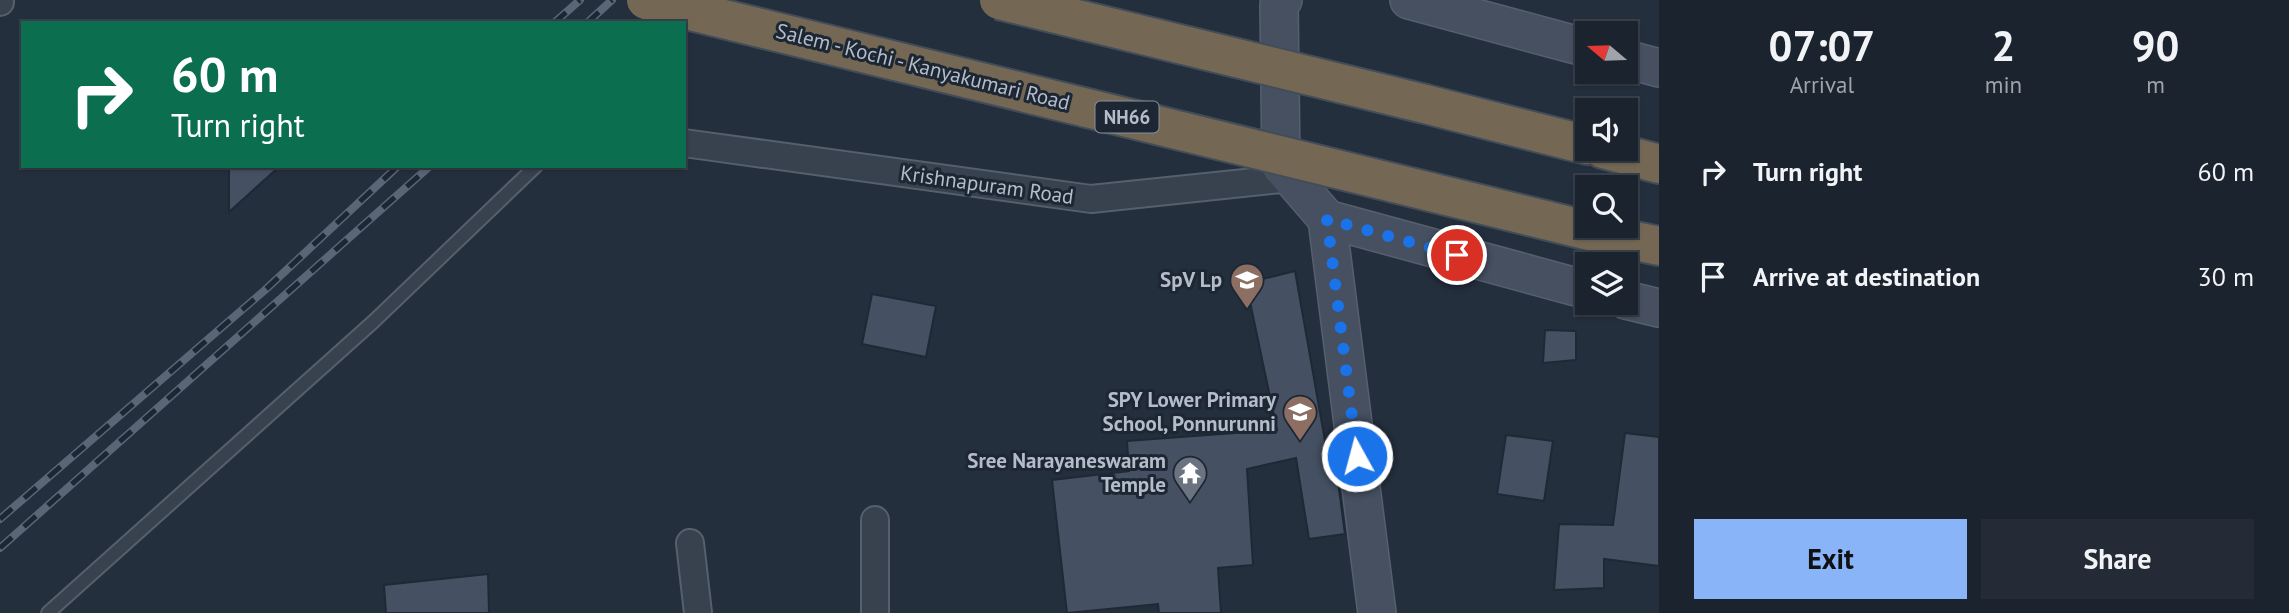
<!DOCTYPE html>
<style>
body{margin:0;font-family:"PT Sans",sans-serif;background:#242b36;color:#f1f3f6;height:100vh;display:flex;flex-direction:column;font-size:26px;white-space:nowrap}
*{box-sizing:border-box;margin:0}
p{font-size:23px;color:#a0a4aa}
.icon{flex:none;width:38px;height:38px;fill:none;stroke:currentColor;stroke-width:2;stroke-linecap:round;stroke-linejoin:round}
.map{position:relative;flex:1;overflow:hidden}
.sheet{display:flex;flex-direction:column;background:#1b232e;width:630px}
.sheet>*{flex:none}
.top-card{position:absolute;left:21px;top:21px;width:665px;height:147px;border-radius:0px;box-shadow:0 2px 5px #0004,0 0 0 2px #39404a;background:#0b6e4f;color:#fff;overflow:hidden}
.needle{width:46px;rotate:289deg}
.controls{position:absolute;left:1575px;top:21px;display:grid;gap:14px}
.controls a{display:grid;place-items:center;width:63px;height:63px;border-radius:0px;background:#1b232e;box-shadow:0 2px 5px #0004,0 0 0 2px #39404a;font-size:35px}
.pin{position:absolute;display:grid;place-items:center;width:60px;height:60px;color:#fff;margin:-30px;border:4px solid #fff;border-radius:50%;box-shadow:0 2px 7px #0007}
.me{position:absolute;width:77px;margin:-38px;rotate:353deg;stroke-linejoin:round;filter:drop-shadow(0 0 5px #0008)}
.turn{display:flex;align-items:center;gap:24px;height:147px;padding:0 35px;font-size:32px}
.turn .icon{width:91px;height:91px;stroke-width:2.5}
.turn b{display:block;font-size:49px;line-height:60px}
.eta{display:flex;justify-content:space-evenly;align-items:center;height:119px;text-align:center}
.eta b{font-size:42px;font-weight:700;line-height:49px}
.button{display:flex;gap:14px;margin-top:auto;padding:14px 35px}
.button a{flex:1;height:80px;border-radius:0px;background:#8ab4f8;color:#111;font-size:28px;font-weight:700;line-height:80px;text-align:center}
.button a+a{background:#242b36;color:#f1f3f6}
ul{padding:0;list-style:none}
li{display:flex;align-items:center;gap:21px;height:105px;padding:0 35px}
li div{flex:1}
li b{display:block;font-size:26px}
li em{font-style:normal}
main{display:flex;flex:1;min-height:0}
.map>svg:first-child{display:block}
.building{fill:#455162;stroke:#1f2835;stroke-width:2}
.lines{fill:none;stroke-linecap:round;stroke-linejoin:round}
.lane-casing{stroke:#565f6c;stroke-width:16}
.street-casing{stroke:#565f6c;stroke-width:30}
.secondary-casing{stroke:#565f6c;stroke-width:40}
.highway-casing{stroke:#434c59;stroke-width:42}
.lane{stroke:#38414e;stroke-width:12}
.street{stroke:#38414e;stroke-width:26}
.secondary{stroke:#465061;stroke-width:37}
.highway{stroke:#746855;stroke-width:38}
.rail-casing{stroke:#5a6575;stroke-width:8}
.rail{stroke:#1d2633;stroke-width:5;stroke-dasharray:16;stroke-linecap:butt}
.highway-bridge-casing{stroke:#434c59;stroke-width:42;stroke-linecap:butt}
.highway-bridge{stroke:#746855;stroke-width:38}
.route{stroke:#1a73e8;stroke-width:12;stroke-dasharray:0 21.6}
.labels{text-anchor:middle;stroke-width:6;stroke-linejoin:round;paint-order:stroke}
.shield{fill:#1d2633;stroke:#878f9c;stroke-width:2}
.shield-label{font-size:19px;font-weight:bold;fill:#b4bcc9}
.street-label{font-size:21px;fill:#b4bcc9;stroke:#1d2633}
.poi-label{font-size:21px;font-weight:bold;fill:#b4bcc9;stroke:#1d2633;text-anchor:end}
</style>
<main>
<div class="map">
<svg width="1659" height="613" viewBox="0 0 1659 613">
<rect width="100%" height="100%" fill="#242f3e"/>
<!-- building -->
<path class="building" d="M229 166H280L229 212Z
M1295 271 1330 469 1336 467 1345 534 1309 539 1296 458 1247 469 1253 565 1218 568 1221 613H1159L1158 604 1067 613 1052 480 1129 471 1127 441 1277 430 1246 283Z
M872 294 936 306 926 357 862 344Z
M1545 330 1576 331V360L1543 363Z
M1625 433 1659 437V566L1604 559V588L1554 590 1559 524 1613 525Z
M1506 435 1553 441 1544 501 1497 494Z
M488 574 489 613H386L384 585Z"/>
<g class="lines">
<!-- lane casing -->
<g class="lane-casing">
<path id="lane" d="M48 613 373 322 536 166"/>
</g>
<!-- street casing -->
<g class="street-casing">
<path id="street" d="M0 2V0
M684 143 1091 199 1291 178
M690 543 698 613
M875 613V520"/>
</g>
<!-- secondary casing -->
<g class="secondary-casing">
<path id="secondary" d="M1283 0 1279 5 1281 166 1327 219 1587 290
M1409 0 1587 48
M1626 59 1659 68
M1327 219 1377 613
M1626 300 1659 308"/>
</g>
<!-- highway casing -->
<g class="highway-casing">
<path id="highway" d="M1425 104 1587 145
M1603 149 1659 164
M1606 235 1659 246"/>
</g>
<!-- lane -->
<use href="#lane" class="lane"/>
<!-- street -->
<use href="#street" class="street"/>
<!-- secondary -->
<use href="#secondary" class="secondary"/>
<!-- highway -->
<use href="#highway" class="highway"/>
<!-- rail casing -->
<g class="rail-casing">
<path id="rail" d="M554 23 580 0
M587 23 612 0
M0 519 265 290 398 166
M0 548 430 166"/>
</g>
<!-- rail -->
<use href="#rail" class="rail"/>
<!-- highway-bridge casing -->
<g class="highway-bridge-casing">
<path id="highway-bridge" d="M646 0 1606 235
M999 0 1425 104"/>
</g>
<!-- highway-bridge -->
<use href="#highway-bridge" class="highway-bridge"/>
</g>
<g class="lines">
<!-- route -->
<path class="route" d="M1357 456 1327 219 1457 255"/>
</g>
<!-- icons -->
<defs>
<g id="school-pin" transform="scale(1.75)"><path d="M0 17L-7.5 6A9.5 9.5 0 1 1 7.5 6Z" fill="#8d6e63" stroke="#1d2633"/><path d="M0-5L7-2L0 1L-7-2ZM-4 1L0 2.5L4 1V4Q0 6-4 4Z" fill="#fff"/></g>
<g id="temple-pin" transform="scale(1.75)"><path d="M0 17L-7.5 6A9.5 9.5 0 1 1 7.5 6Z" fill="#6b7280" stroke="#1d2633"/><path d="M0-6L5-2H3V0L6.5 2.5H4V6H1.5V3h-3V6H-4V2.5H-6.5L-3 0V-2H-5Z" fill="#fff"/></g>
</defs>
<g fill-rule="evenodd">
<use href="#school-pin" x="1247" y="280"/>
<use href="#school-pin" x="1300" y="412"/>
<use href="#temple-pin" x="1190" y="473"/>
</g>
<g class="labels">
<!-- shield labels -->
<rect class="shield" x="1095.5" y="101.5" width="63" height="31" rx="5"/>
<g class="shield-label">
<text x="1127" y="124">NH66</text>
</g>
<!-- street labels -->
<g class="street-label">
<text transform="translate(923 67) rotate(14)" y="7">Salem - Kochi - Kanyakumari Road</text>
<text transform="translate(987 185) rotate(8)" y="7">Krishnapuram Road</text>
</g>
<!-- poi labels -->
<g class="poi-label">
<text x="1222" y="287">SpV Lp</text>
<text x="1276" y="407">SPY Lower Primary<tspan x="1276" dy="24">School, Ponnurunni</tspan></text>
<text x="1166" y="468">Sree Narayaneswaram<tspan x="1166" dy="24">Temple</tspan></text>
</g>
</g>
</svg>
<div class="controls">
<a><svg class="needle" viewBox="-14 -14 28 28"><path d="M0-13l5 13h-10z" fill="#e53935"/><path d="M0 13l5-13h-10z" fill="#a0a4aa"/></svg></a>
<a><svg class="icon" aria-label="sound" viewBox="0 0 24 24"><path d="M4 9h4l5-4v14l-5-4H4zM17 9q2 3 0 6"/></svg></a>
<a><svg class="icon" aria-label="search" viewBox="0 0 24 24"><circle cx="10" cy="10" r="6"/><path d="M15 15l6 6"/></svg></a>
<a><svg class="icon" aria-label="layers" viewBox="0 0 24 24"><path d="M12 4l9 5-9 5-9-5zM3 14l9 5 9-5"/></svg></a>
</div>
<div class="pin" style="left:1457px;top:255px;background:#d93025"><svg class="icon" aria-label="arrive" viewBox="0 0 24 24"><path d="M6 21V4h12l-3 4 3 4H6"/></svg></div>
<svg class="me" style="left:1357px;top:456px" viewBox="-20 -20 40 40"><circle r="17" fill="#1a73e8" stroke="#fff" stroke-width="3"/><path d="M0-11L8 9 0 5-8 9z" fill="#fff"/></svg>
<div class="top-card">
<div class="turn"><svg class="icon" aria-label="right" viewBox="0 0 24 24"><path d="M7 20v-9h11M14 6l5 5-5 5"/></svg><div><b>60 m</b>Turn right</div></div>
</div>
</div>
<section class="sheet">
<div class="eta">
<div><b>07:07</b><p>Arrival</p></div>
<div><b>2</b><p>min</p></div>
<div><b>90</b><p>m</p></div>
</div>
<ul>
<li><svg class="icon" aria-label="right" viewBox="0 0 24 24"><path d="M7 20v-9h11M14 6l5 5-5 5"/></svg><div><b>Turn right</b></div><em>60 m</em></li>
<li><svg class="icon" aria-label="arrive" viewBox="0 0 24 24"><path d="M6 21V4h12l-3 4 3 4H6"/></svg><div><b>Arrive at destination</b></div><em>30 m</em></li>
</ul>
<div class="button"><a>Exit</a><a>Share</a></div>
</section>
</main>
